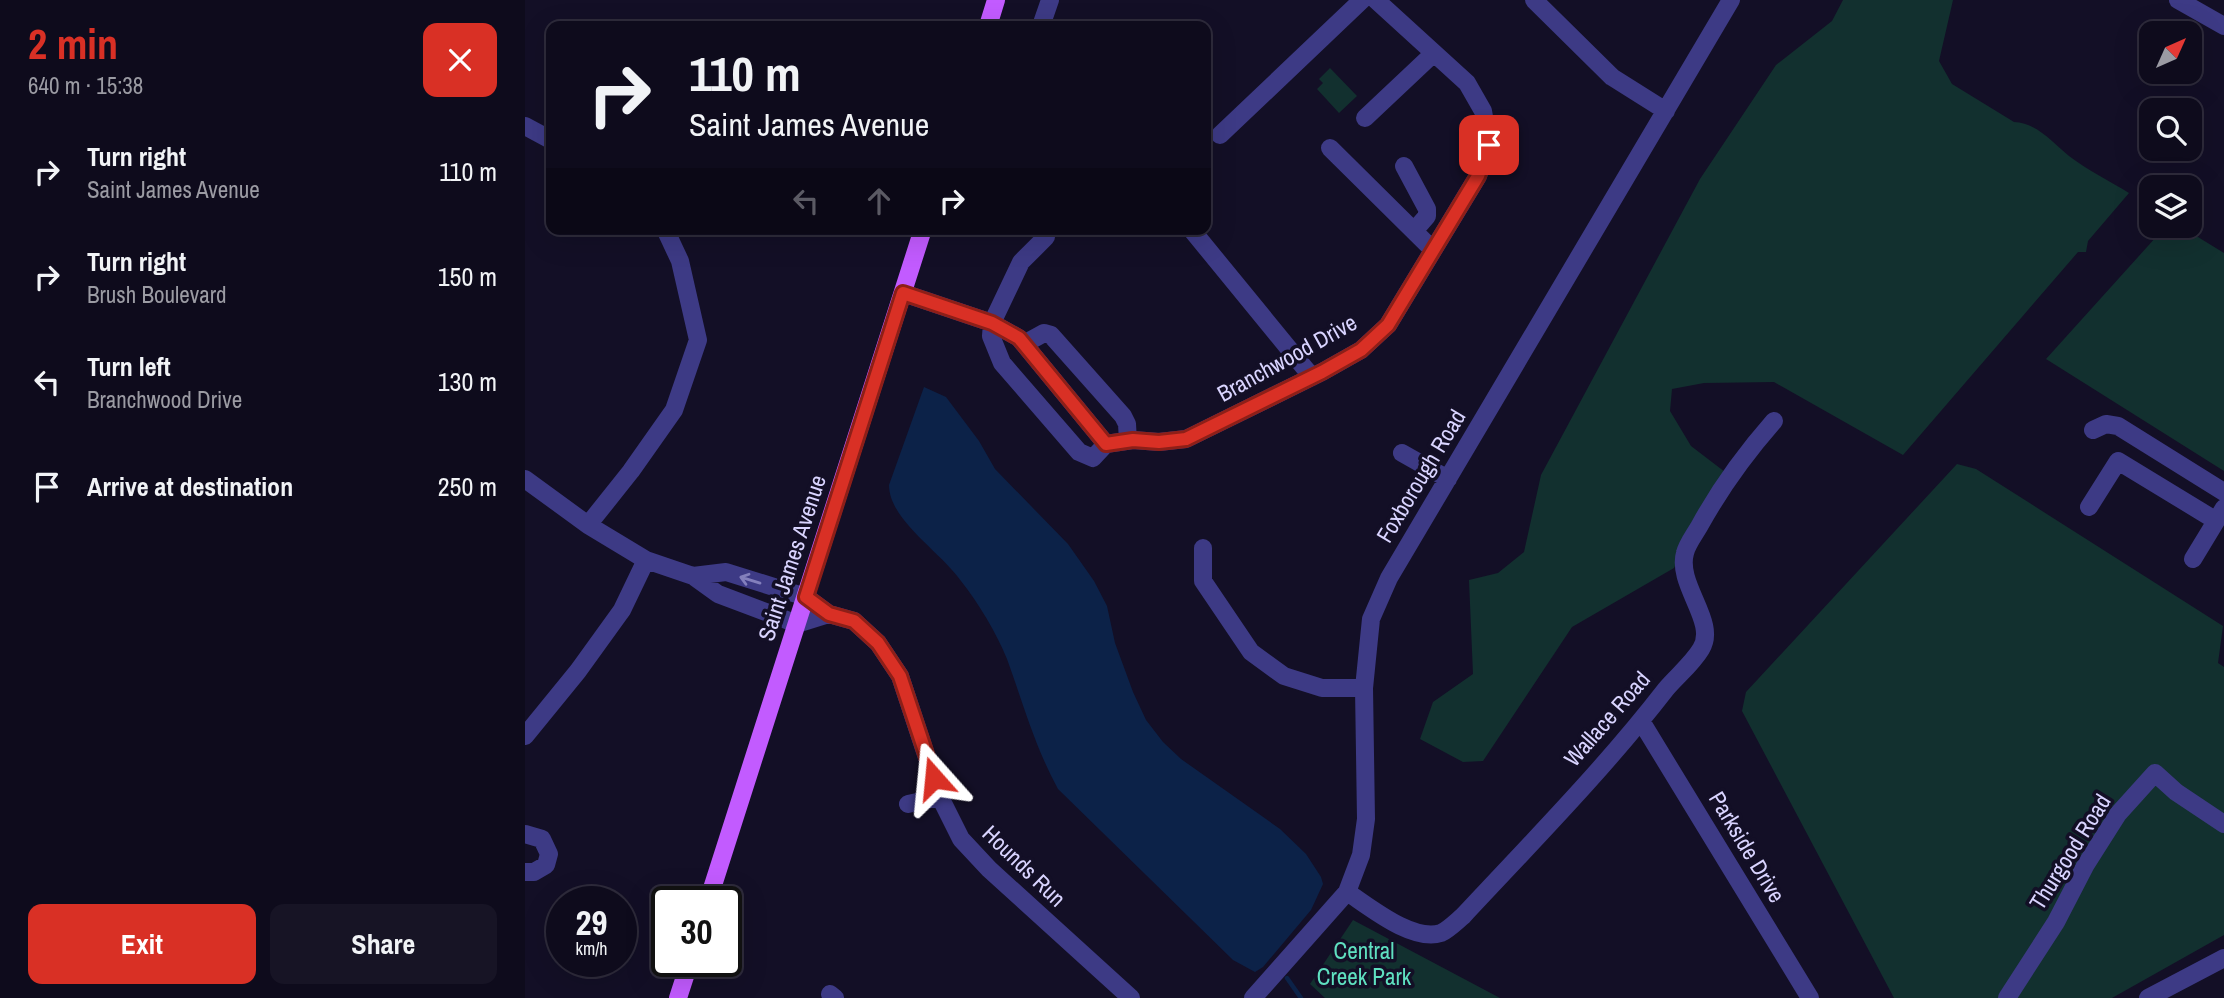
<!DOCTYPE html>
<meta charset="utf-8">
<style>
body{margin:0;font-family:"Archivo Narrow",sans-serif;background:#171425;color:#f1f3f6;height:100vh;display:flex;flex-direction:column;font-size:26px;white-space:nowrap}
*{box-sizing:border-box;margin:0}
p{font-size:23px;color:#9b9ba3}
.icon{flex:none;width:38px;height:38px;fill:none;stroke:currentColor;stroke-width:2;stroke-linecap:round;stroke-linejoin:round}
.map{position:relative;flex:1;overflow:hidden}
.details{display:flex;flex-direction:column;background:#0e0b1c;width:525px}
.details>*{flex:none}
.guide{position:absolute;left:21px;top:21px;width:665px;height:214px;border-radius:14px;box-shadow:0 7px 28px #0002,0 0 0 2px #2e2b3b;background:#0e0b1c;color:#f1f3f6;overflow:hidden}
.needle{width:46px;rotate:45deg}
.fabs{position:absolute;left:1614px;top:21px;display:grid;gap:14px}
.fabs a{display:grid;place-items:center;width:63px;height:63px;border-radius:14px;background:#0e0b1c;box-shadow:0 7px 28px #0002,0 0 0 2px #2e2b3b;font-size:35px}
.speed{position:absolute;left:21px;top:886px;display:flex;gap:14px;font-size:35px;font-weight:700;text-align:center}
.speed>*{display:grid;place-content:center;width:91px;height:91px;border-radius:50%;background:#0e0b1c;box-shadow:0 7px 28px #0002,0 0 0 2px #2e2b3b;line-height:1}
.speed small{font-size:18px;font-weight:400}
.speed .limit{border:4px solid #111;border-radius:10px;background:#fff;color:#111}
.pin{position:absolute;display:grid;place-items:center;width:60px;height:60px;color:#fff;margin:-30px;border-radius:14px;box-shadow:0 4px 10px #0006}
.me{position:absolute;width:77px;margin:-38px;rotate:342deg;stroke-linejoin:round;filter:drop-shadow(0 0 5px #0008)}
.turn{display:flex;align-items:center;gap:24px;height:147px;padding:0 28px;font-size:32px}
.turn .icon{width:91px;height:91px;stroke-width:2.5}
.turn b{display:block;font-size:49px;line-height:60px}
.lanes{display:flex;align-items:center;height:66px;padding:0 28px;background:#0003;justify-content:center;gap:35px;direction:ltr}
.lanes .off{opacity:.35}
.round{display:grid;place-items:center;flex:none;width:74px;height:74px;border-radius:14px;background:#171425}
.headline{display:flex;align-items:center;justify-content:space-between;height:119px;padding:0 28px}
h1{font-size:42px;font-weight:700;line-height:52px;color:#d93025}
.action{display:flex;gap:14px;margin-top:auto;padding:14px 28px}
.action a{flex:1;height:80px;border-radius:14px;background:#d93025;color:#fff;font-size:28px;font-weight:700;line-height:80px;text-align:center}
.action a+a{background:#171425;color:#f1f3f6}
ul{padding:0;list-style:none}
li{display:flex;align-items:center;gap:21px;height:105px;padding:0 28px}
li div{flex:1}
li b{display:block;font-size:26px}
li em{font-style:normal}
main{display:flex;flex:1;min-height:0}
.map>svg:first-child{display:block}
.green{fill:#12302f}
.water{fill:#0c2248}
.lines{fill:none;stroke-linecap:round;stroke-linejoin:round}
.stream{stroke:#0c2248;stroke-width:4.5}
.minor{stroke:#3d3a85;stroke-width:18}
.major{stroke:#c25bff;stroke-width:18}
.oneway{stroke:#837fbc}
.route-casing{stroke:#8d1f18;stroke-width:18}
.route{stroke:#d93025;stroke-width:12}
.labels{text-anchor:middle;stroke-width:7;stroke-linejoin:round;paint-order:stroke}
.street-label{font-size:23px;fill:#d9d4ff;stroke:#130f26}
.park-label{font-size:23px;fill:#5fe0c0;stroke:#130f26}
</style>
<main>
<section class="details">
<div class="headline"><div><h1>2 min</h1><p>640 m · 15:38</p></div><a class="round" style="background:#d93025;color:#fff"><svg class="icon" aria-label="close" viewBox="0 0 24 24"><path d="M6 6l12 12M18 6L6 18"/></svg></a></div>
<ul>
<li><svg class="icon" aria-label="right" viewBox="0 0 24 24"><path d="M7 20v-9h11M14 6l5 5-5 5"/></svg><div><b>Turn right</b><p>Saint James Avenue</p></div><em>110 m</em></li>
<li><svg class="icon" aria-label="right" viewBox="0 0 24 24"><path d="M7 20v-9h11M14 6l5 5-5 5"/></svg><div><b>Turn right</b><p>Brush Boulevard</p></div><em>150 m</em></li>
<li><svg class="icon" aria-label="left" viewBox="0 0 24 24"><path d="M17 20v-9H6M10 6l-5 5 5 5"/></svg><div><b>Turn left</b><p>Branchwood Drive</p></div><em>130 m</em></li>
<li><svg class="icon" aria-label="arrive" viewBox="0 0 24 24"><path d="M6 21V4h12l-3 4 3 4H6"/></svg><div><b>Arrive at destination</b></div><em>250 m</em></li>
</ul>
<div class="action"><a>Exit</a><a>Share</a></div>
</section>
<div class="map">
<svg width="1699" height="998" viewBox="0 0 1699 998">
<rect width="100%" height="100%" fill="#130f26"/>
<!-- green -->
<path class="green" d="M1318 0H1428L1414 61 1427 84 1489 122C1512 123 1528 143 1544 156 1562 170 1585 181 1604 193L1563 241 1561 252H1553L1378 455 1249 382 1179 383 1147 389 1145 411 1166 446 1200 472 1149 568 1047 627 958 761 938 762 895 739 908 702 948 674 944 580 973 573 999 552 1016 475 1175 179 1251 65 1307 21Z
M805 68 832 96 814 113 792 89 798 83 794 79Z
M1641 226H1655L1699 253V471L1521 359Z
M1432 464 1451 469 1698 626 1693 663 1699 667V935L1587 998H1369L1217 711 1221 692Z
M828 920 975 998H800L785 984Z"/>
<!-- water -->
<path class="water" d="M399 387 421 397 454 441 470 469 543 544 569 581 582 606 590 643 608 692 621 720 638 742 656 759 755 829 781 854 796 877 798 884 786 910 738 967 730 972 708 960 533 789C510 747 498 703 482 659 471 632 454 604 436 581 416 552 364 520 364 485Z"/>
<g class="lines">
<!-- stream -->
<path class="stream" d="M762 978 776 998"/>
<!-- minor -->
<path class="minor" d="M1009 0 1087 77 1141 111
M1653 0 1699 26
M516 26 525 0
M840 118 909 53
M0 126 26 140
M695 135 837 0
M805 148 908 250
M879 166 902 209V216L889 231
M666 229 787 377
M521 237 496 262 467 323 466 336 477 363 554 452 568 458 581 444
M378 293 467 323 494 338 581 444
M499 344 519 333 526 335 598 416 602 424 603 441
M1568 430 1581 424 1593 426 1699 492
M581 444 608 440 634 442 661 439 797 372 836 350 863 325 953 176 964 145 958 111 942 83 851 0
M877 453 923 479
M0 479 63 525 121 560 168 576 193 594 272 624 304 614
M1564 507 1593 461 1690 520
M63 525 106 471 149 410 173 340 155 261 140 229
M678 548V581L726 652 759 676 797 688H839
M1668 559 1699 508
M168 576 201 572 281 597 304 614 329 621 353 643 375 676 415 797 436 839 464 869 606 998
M1116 721 1285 998
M0 736 53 671 97 610 121 560
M383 804 415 797
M0 834 17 839 24 854 21 865 9 872H0
M822 892C845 907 887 942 916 933 923 930 932 921 938 916 1007 842 1079 769 1141 689 1152 676 1167 664 1176 649 1193 622 1151 585 1160 553 1162 544 1170 534 1175 525 1196 487 1220 454 1249 421
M305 994 310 998
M728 998 822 892 836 855 841 819 839 688 846 619 864 578 1206 0
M1482 998 1531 922 1560 866 1593 814 1630 773 1651 792 1699 824
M1623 998 1699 958"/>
<!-- major -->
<path class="major" d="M463 26 471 0
M183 901 398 229
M153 998 165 961"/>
</g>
<!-- one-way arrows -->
<defs><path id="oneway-shaft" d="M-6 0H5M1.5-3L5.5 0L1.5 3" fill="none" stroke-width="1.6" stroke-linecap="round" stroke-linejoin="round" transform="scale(1.75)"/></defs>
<use class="oneway" href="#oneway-shaft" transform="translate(225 580) rotate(-163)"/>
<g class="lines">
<!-- route casing -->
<g class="route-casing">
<path id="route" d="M409 778 375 676 353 643 329 621 304 614 281 597 378 293 467 323 494 338 581 444 608 440 634 442 661 439 797 372 836 350 863 325 953 176 964 145"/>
</g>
<!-- route -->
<use href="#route" class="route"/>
</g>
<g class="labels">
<!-- street labels -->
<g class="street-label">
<text transform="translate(762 358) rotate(-29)" y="8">Branchwood Drive</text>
<text transform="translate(896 476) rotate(-59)" y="8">Foxborough Road</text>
<text transform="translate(267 558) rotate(-72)" y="8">Saint James Avenue</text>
<text transform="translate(1082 719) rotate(-49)" y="8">Wallace Road</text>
<text transform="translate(1222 847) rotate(59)" y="8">Parkside Drive</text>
<text transform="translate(1545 852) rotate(-58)" y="8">Thurgood Road</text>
<text transform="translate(499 866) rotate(44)" y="8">Hounds Run</text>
</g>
<!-- park labels -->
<g class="park-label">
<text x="839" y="959">Central<tspan x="839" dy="26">Creek Park</tspan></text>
</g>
</g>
</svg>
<div class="fabs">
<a><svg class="needle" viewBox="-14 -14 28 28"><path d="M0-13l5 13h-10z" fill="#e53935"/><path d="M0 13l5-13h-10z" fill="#9b9ba3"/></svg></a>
<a><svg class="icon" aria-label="search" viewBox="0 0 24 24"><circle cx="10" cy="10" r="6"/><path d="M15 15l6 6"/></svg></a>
<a><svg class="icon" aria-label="layers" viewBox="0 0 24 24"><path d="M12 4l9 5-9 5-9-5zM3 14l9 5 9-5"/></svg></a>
</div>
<div class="speed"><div>29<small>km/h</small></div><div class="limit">30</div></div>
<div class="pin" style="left:964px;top:145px;background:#d93025"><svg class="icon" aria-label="arrive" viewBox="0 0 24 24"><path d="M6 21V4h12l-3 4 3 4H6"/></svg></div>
<svg class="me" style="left:409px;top:778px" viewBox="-20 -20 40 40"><path d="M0-17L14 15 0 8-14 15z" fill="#d93025" stroke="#fff" stroke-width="4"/></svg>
<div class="guide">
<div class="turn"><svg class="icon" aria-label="right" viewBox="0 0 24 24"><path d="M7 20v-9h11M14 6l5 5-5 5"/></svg><div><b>110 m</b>Saint James Avenue</div></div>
<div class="lanes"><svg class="icon off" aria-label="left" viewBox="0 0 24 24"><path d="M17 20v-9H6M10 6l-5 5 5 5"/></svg><svg class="icon off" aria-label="ahead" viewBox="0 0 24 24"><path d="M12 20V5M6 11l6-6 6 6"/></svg><svg class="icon" aria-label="right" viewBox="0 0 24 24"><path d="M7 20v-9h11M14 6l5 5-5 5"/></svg></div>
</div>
</div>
</main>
